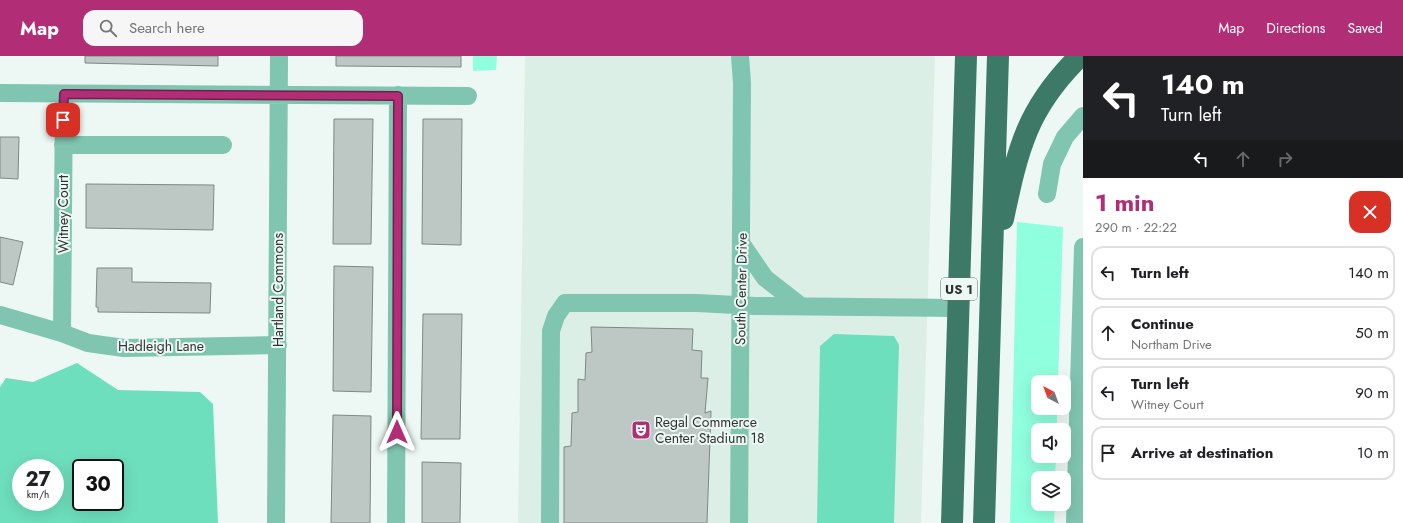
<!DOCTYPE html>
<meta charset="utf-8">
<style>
body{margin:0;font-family:Jost,sans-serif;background:#f6f6f6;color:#202124;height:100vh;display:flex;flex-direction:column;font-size:15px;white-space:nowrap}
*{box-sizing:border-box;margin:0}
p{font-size:13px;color:#757577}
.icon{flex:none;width:22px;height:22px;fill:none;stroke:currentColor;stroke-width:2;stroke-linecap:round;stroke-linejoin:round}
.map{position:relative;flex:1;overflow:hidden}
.sheet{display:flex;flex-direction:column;background:#fff;width:320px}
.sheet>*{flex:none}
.banner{background:#202124;color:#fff;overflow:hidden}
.needle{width:26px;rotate:319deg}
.tools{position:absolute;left:1031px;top:319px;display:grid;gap:8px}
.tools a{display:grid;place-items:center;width:40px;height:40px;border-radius:8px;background:#fff;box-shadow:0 4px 16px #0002;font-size:20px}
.speed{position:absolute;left:12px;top:403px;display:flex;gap:8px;font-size:20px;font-weight:700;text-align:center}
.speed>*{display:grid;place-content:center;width:52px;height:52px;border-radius:50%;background:#fff;box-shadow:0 4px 16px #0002;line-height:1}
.speed small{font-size:10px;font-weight:400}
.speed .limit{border:2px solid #111;border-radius:6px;background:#fff;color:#111}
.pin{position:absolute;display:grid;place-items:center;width:34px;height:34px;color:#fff;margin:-17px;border-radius:8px;box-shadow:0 2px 6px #0006}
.me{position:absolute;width:44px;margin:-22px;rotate:0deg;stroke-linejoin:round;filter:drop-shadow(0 0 3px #0008)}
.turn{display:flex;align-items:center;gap:14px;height:84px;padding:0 12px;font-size:18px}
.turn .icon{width:52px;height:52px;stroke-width:2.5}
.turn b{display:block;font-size:28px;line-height:34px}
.lanes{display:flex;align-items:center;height:38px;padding:0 12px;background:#0003;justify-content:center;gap:20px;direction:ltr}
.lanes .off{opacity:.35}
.round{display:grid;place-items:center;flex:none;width:42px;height:42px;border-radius:12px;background:#f6f6f6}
.head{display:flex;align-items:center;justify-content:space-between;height:68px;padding:0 12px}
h1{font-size:24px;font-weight:700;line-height:30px;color:#b12d75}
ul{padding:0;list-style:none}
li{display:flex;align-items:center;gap:12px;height:54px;margin:0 8px 6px;padding:0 4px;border:2px solid #e0e0e0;border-radius:12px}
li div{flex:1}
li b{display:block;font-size:15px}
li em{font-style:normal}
header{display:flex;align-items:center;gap:24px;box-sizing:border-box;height:56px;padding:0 20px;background:#b12d75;color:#fff}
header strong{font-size:19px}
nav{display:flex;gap:22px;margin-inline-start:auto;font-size:14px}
.search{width:280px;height:36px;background:#f6f6f6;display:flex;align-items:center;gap:10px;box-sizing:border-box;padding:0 14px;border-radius:12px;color:#757577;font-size:15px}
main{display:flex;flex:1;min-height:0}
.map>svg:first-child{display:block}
.built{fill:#dbefe7}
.green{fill:#90ffdd}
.water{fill:#6edfbd;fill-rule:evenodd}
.building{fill:#bdc8c4;stroke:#7e8884}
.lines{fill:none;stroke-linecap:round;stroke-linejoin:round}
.minor{stroke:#7fc5af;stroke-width:18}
.highway{stroke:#3c7967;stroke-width:22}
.route-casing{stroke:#731d4c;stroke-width:10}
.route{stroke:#b12d75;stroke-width:7}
.labels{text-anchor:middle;stroke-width:4;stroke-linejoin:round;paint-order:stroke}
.shield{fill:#edf8f4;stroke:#686e6c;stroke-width:1}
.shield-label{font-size:13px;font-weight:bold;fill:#2f3332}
.street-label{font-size:14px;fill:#2f3332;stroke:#edf8f4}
.poi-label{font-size:14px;fill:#2f3332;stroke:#edf8f4;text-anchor:start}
</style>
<header>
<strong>Map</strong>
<div class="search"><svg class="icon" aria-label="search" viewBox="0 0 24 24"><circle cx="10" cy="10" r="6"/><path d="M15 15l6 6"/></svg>Search here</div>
<nav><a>Map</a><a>Directions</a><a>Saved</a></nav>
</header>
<main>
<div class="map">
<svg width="1083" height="467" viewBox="0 0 1083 467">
<rect width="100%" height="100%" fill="#edf8f4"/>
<!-- built -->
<path class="built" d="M525 0H935L921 467H518Z"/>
<!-- green -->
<path class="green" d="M473 0H497L496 14 473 15Z
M1017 166 1063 171 1058 326H1038V352H1057V374H1038V400H1056L1055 422H1038V448H1055L1054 467H1010Z"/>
<!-- water -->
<path class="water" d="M834 278 894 280 899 289 894 467H817L820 290Z
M77 307 118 334 200 336 213 348 218 467H0V331L6 322 33 326ZM21 412H55V446H21ZM81 412H115V446H81Z"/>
<!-- building -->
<path class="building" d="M85 0H218V10L85 7Z
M336 0H461V11L336 10Z
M334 63H373L371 188H333Z
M423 63H462L461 189 422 188Z
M0 81H19L18 123 0 122Z
M86 128 214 129 213 174 86 172Z
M0 181 23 186 13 229 0 226Z
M334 210 373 211 371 336 333 335Z
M97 212H132V226L211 227 210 257 98 256V251H96Z
M423 258H462L460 383H421Z
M591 271 693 273 692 294 702 295 701 322H708L705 357 711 355 707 467H564V391L571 390 572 357 578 356V323L585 324 586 297 592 296Z
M333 359 371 360 370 467H331Z
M422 406 461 407 460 467H422Z"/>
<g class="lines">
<!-- minor -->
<path class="minor" d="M0 37 468 40
M63 89H223
M1047 138 1052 108 1065 81 1083 60
M741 187 765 222 801 250
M0 259 62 277 88 287 124 292 278 289
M62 277 64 38
M276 467 279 0
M396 467 398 39
M550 467 551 275 556 260 565 247H697L755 250 958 252
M739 467 742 27 740 0
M1075 467 1083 191"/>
<!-- highway -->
<path class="highway" d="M1003 163C1018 92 1027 52 1080 0
M952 467 966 0
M984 467 998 0"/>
</g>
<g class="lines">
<!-- route casing -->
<g class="route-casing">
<path id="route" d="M63 64 64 38 398 40 397 376"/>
</g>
<!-- route -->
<use href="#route" class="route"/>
</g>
<!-- icons -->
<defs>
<g id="theatre-square" transform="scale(1)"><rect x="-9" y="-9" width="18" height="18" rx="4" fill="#b12d75" stroke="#edf8f4"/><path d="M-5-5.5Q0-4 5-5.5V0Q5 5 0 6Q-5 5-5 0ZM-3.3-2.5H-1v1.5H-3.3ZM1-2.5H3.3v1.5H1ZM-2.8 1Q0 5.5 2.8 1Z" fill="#fff"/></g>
</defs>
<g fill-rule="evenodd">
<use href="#theatre-square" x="641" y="374"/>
</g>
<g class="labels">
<!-- shield labels -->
<rect class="shield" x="941" y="222" width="36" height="22" rx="3"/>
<g class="shield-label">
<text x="959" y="238">US 1</text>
</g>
<!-- street labels -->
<g class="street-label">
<text transform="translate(63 158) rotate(-90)" y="5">Witney Court</text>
<text transform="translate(741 233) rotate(-89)" y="5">South Center Drive</text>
<text transform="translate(278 234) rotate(-90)" y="5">Hartland Commons</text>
<text x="161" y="295">Hadleigh Lane</text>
</g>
<!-- poi labels -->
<g class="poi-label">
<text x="655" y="371">Regal Commerce<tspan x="655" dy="16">Center Stadium 18</tspan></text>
</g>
</g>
</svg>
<div class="tools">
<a><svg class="needle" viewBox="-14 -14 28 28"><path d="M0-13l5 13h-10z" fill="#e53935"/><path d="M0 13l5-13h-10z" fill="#757577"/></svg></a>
<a><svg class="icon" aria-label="sound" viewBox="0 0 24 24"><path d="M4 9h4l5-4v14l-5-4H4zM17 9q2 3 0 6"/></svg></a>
<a><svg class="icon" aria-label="layers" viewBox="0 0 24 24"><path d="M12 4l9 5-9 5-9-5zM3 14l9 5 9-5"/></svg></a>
</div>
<div class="speed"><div>27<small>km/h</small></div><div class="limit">30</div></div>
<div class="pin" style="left:63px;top:64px;background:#d93025"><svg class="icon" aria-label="arrive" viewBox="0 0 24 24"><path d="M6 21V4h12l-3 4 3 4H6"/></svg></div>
<svg class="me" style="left:397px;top:376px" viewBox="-20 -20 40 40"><path d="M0-17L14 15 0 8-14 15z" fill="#b12d75" stroke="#fff" stroke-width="4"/></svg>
</div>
<section class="sheet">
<div class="banner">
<div class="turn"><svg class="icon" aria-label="left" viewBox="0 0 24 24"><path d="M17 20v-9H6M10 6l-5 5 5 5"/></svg><div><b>140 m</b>Turn left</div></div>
<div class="lanes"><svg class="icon" aria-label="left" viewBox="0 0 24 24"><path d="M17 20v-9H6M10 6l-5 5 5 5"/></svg><svg class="icon off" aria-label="ahead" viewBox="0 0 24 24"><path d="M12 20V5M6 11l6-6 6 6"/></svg><svg class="icon off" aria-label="right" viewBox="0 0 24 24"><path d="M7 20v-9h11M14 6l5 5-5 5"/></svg></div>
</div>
<div class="head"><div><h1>1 min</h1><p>290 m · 22:22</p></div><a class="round" style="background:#d93025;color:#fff"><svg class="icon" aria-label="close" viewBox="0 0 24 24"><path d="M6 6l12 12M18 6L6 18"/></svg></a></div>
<ul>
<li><svg class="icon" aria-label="left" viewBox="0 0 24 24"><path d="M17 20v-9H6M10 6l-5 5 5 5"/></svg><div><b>Turn left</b></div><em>140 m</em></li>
<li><svg class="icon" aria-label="ahead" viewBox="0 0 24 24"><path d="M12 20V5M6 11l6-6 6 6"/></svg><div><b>Continue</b><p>Northam Drive</p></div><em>50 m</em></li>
<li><svg class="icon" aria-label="left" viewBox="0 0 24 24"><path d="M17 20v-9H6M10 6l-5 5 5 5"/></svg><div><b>Turn left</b><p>Witney Court</p></div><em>90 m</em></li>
<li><svg class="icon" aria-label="arrive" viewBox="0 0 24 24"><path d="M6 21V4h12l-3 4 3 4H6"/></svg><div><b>Arrive at destination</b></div><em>10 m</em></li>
</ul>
</section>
</main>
